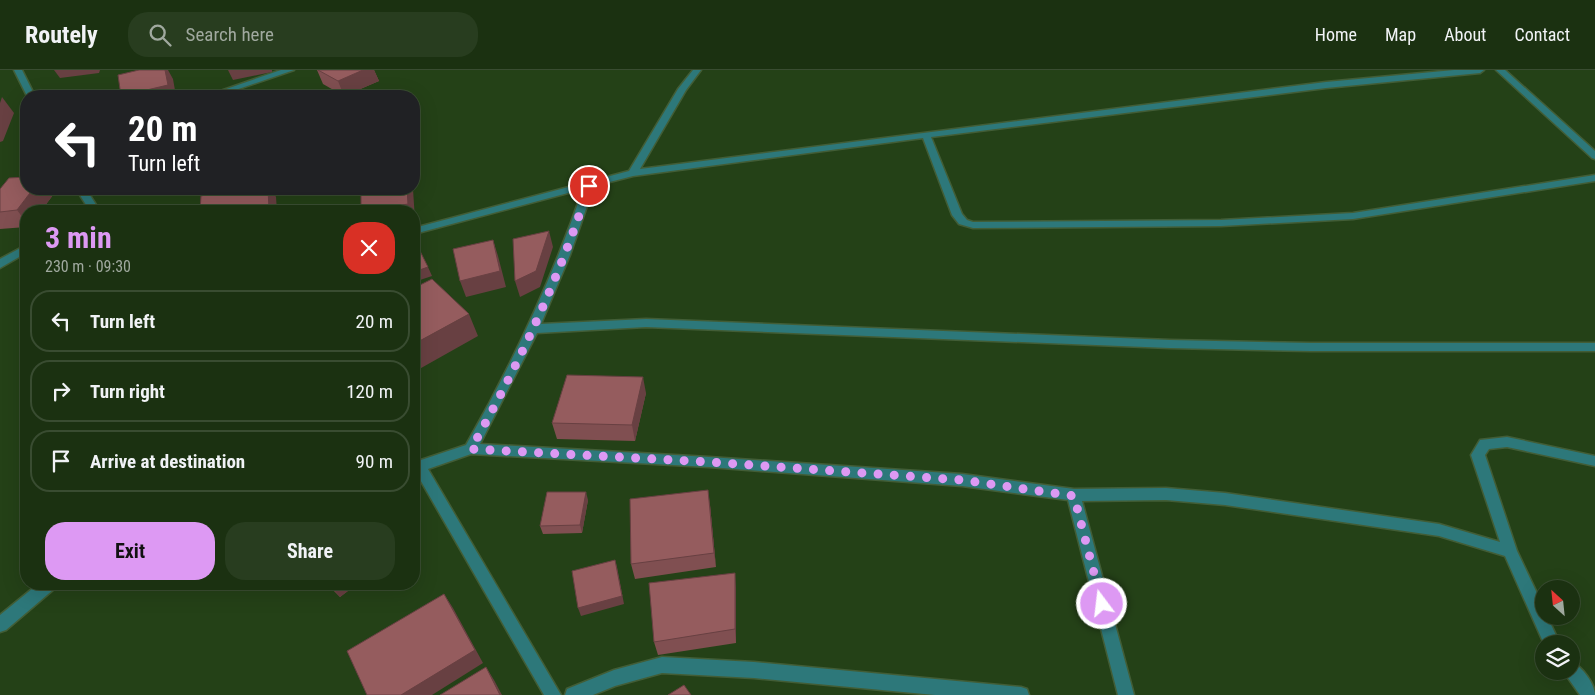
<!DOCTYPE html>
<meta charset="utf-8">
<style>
body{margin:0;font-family:"Roboto Condensed",sans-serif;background:#283d1f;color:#f1f3f6;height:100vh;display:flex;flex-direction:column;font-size:19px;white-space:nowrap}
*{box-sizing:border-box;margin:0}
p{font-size:16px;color:#a0a99f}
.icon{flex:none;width:28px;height:28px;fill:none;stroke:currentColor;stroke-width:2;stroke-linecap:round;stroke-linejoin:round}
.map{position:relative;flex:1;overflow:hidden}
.sheet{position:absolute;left:20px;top:135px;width:400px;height:385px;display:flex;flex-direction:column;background:#1b3111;border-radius:20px;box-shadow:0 5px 20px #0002,0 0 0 1px #394c31}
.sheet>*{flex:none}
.top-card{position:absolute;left:20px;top:20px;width:400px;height:105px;border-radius:20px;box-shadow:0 5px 20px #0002,0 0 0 1px #394c31;background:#202124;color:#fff;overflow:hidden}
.needle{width:32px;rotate:333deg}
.fabs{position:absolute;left:1535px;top:510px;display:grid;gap:10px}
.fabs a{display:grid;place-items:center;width:45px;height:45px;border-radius:50%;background:#1b3111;box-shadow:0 5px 20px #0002,0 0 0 1px #394c31;font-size:25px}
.pin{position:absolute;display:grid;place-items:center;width:42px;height:42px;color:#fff;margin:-21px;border:2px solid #fff;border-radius:50%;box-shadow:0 1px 5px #0007}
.me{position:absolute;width:55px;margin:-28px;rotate:345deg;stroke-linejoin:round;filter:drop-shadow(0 0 4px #0008)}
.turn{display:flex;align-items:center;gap:18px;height:105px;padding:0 25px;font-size:22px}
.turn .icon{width:65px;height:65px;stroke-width:2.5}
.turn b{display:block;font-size:35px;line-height:42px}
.round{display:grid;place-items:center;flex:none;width:52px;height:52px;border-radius:20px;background:#283d1f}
.head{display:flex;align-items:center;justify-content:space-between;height:85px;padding:0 25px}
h1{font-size:30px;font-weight:700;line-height:38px;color:#dd99f3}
.primary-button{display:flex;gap:10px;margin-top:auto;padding:10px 25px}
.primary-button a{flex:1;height:58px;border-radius:20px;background:#dd99f3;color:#111;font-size:20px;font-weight:700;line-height:58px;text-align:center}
.primary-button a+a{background:#283d1f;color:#f1f3f6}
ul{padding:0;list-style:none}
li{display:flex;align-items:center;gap:15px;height:62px;margin:0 10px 8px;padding:0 15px;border:2px solid #394c31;border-radius:20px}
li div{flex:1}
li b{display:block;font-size:19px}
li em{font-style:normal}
header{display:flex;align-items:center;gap:30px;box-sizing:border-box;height:70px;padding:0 25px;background:#1b3111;border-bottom:1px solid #394c31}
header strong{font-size:24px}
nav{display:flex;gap:28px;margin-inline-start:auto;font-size:18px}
.search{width:350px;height:45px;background:#283d1f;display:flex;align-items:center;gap:12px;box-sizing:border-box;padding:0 18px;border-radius:20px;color:#a0a99f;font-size:19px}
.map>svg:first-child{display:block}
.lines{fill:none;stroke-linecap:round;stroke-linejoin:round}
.minor-casing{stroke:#425d36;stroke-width:3}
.minor{fill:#2d787a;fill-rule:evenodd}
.wall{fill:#804f51}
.shaded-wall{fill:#684042}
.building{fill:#955c5e;stroke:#684042}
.route{stroke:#dd99f3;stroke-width:9;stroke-dasharray:0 16.2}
</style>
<header>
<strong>Routely</strong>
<div class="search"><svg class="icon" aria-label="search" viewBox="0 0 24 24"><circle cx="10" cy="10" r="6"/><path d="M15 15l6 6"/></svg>Search here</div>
<nav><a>Home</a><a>Map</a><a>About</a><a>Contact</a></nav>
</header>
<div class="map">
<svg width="1595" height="625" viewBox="0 0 1595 625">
<rect width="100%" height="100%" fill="#244117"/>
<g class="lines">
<!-- minor casing -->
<g class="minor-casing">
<path id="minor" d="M14 0H22L35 26H27Z
M281 0H294L218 26H206Z
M693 0H701L686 20 640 99 1326 12 1454 0H1484L1480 3 1326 18 931 67 962 144 967 150 973 152 1221 150 1353 143 1595 105V111L1353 149 1221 156 973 158 959 154 952 145 923 68 633 106 594 116 570 185 541 254 646 249 1170 270 1311 273H1595V281H1311L1170 278 646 257 537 263 480 374 709 387 962 404 1074 419 1166 418 1225 423 1439 454 1500 472 1471 385 1480 370 1507 367 1595 386V396L1507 377 1489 379 1485 385 1517 481 1544 538V546H1547L1560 574H1544L1505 486 1439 466 1225 435 1166 430 1082 431 1134 625H1118L1068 430 962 416 709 397 471 384 428 399 561 625H544L414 399V386L421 390 466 375C513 293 552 209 583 119L414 164V158L629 101 678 19Z
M1496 0H1505L1595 81V89L1592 88Z
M76 119H86L100 141H90Z
M26 175V183L0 198V189Z
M38 514H57L54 519 6 560 0 562V545Z
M662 587 754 592 1021 617 1027 619 1029 625H935L754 608 662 603 615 616 593 625H565L567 619 614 600Z
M1571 592C1582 596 1595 614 1595 625H1580L1563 601H1571Z"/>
</g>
<!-- minor -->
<use href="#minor" class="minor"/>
</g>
<!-- wall -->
<path class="wall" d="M317 0H374L379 11 344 26 323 14Z
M0 119 56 121 41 141H26V157L0 159Z
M646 323 635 371 557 369 552 353Z
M588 430 582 463 543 464 540 456Z
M710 435 716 497 635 509 631 494Z
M327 514H357L340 527Z
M736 517V573L658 585 654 572Z"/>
<!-- shaded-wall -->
<path class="shaded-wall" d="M54 0H100L99 3 60 8Z
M165 0H168L173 9 176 26H121Z
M228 0H272V2L233 10Z
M363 0H374L379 11 344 26 338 11Z
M2 27 14 43 3 71 0 72V33Z
M33 119H54L56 121 41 141H26V152L17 140Z
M268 119H272L276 127 277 141H260Z
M407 119H413L415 150H414V141H369Z
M549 161 553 177 540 217 520 227 515 211Z
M493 170 498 186 506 217 466 227 460 211Z
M428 197 432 206 414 212V202Z
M469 244 478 266 414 302V274Z
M643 307 646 323 635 371 632 355Z
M708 420 710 435 716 497 714 483Z
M586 422 588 430 582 463 580 455Z
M615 490 617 497 624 534 581 546 578 538Z
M735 503 736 517V573L735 559Z
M329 514H357L340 527Z
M444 524 453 538 483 593 432 625H401Z
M486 597 494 610 502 625H500Z"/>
<!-- building -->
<path class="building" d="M139 0H165L168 15 121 26 118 5Z
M318 0H363L338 11Z
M26 107V119H33L17 140 0 142V119L9 108Z
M232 119H268L269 139 260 141H200L201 126Z
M361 119H407L408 134 369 141H361Z
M549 161 536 201 515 211 513 169Z
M493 170 500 201 460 211 453 179Z
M418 177 428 197 414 202V178Z
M432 209 469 244 414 274V218Z
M567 305 643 307 632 355 552 353Z
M708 420 714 483 631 494 630 429Z
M547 422H586L580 455 540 456Z
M615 490 622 526 578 538 572 501Z
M735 503V559L654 572 649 513Z
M444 524 475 580 401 625H367L347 581Z
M486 597 500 625H440Z
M684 615 691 625H668Z"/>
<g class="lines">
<!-- route -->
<path class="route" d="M589 116C559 209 519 294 471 379L709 392 962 410 1074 426 1102 534"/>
</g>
</svg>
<div class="fabs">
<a><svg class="needle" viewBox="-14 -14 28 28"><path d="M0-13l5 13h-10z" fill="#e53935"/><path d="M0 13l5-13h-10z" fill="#a0a99f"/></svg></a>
<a><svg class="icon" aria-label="layers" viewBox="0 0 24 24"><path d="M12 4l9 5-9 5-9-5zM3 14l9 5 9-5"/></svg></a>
</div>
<div class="pin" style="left:589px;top:116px;background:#d93025"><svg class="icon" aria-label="arrive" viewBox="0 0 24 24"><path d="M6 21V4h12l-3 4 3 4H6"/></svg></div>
<svg class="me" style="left:1102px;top:534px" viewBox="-20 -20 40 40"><circle r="17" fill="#dd99f3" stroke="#fff" stroke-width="3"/><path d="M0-11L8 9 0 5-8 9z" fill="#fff"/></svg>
<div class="top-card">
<div class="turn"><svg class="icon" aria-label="left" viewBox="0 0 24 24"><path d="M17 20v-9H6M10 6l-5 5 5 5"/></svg><div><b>20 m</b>Turn left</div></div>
</div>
<section class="sheet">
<div class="head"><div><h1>3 min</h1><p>230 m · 09:30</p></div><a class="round" style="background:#d93025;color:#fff"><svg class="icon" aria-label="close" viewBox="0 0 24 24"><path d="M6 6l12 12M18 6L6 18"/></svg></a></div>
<ul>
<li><svg class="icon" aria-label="left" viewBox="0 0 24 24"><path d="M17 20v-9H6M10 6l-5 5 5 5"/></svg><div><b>Turn left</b></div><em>20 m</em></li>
<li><svg class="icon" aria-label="right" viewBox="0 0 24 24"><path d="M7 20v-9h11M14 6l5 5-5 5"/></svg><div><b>Turn right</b></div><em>120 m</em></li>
<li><svg class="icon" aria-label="arrive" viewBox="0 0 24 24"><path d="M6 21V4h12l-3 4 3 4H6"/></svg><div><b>Arrive at destination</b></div><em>90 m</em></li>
</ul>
<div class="primary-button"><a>Exit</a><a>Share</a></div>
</section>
</div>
